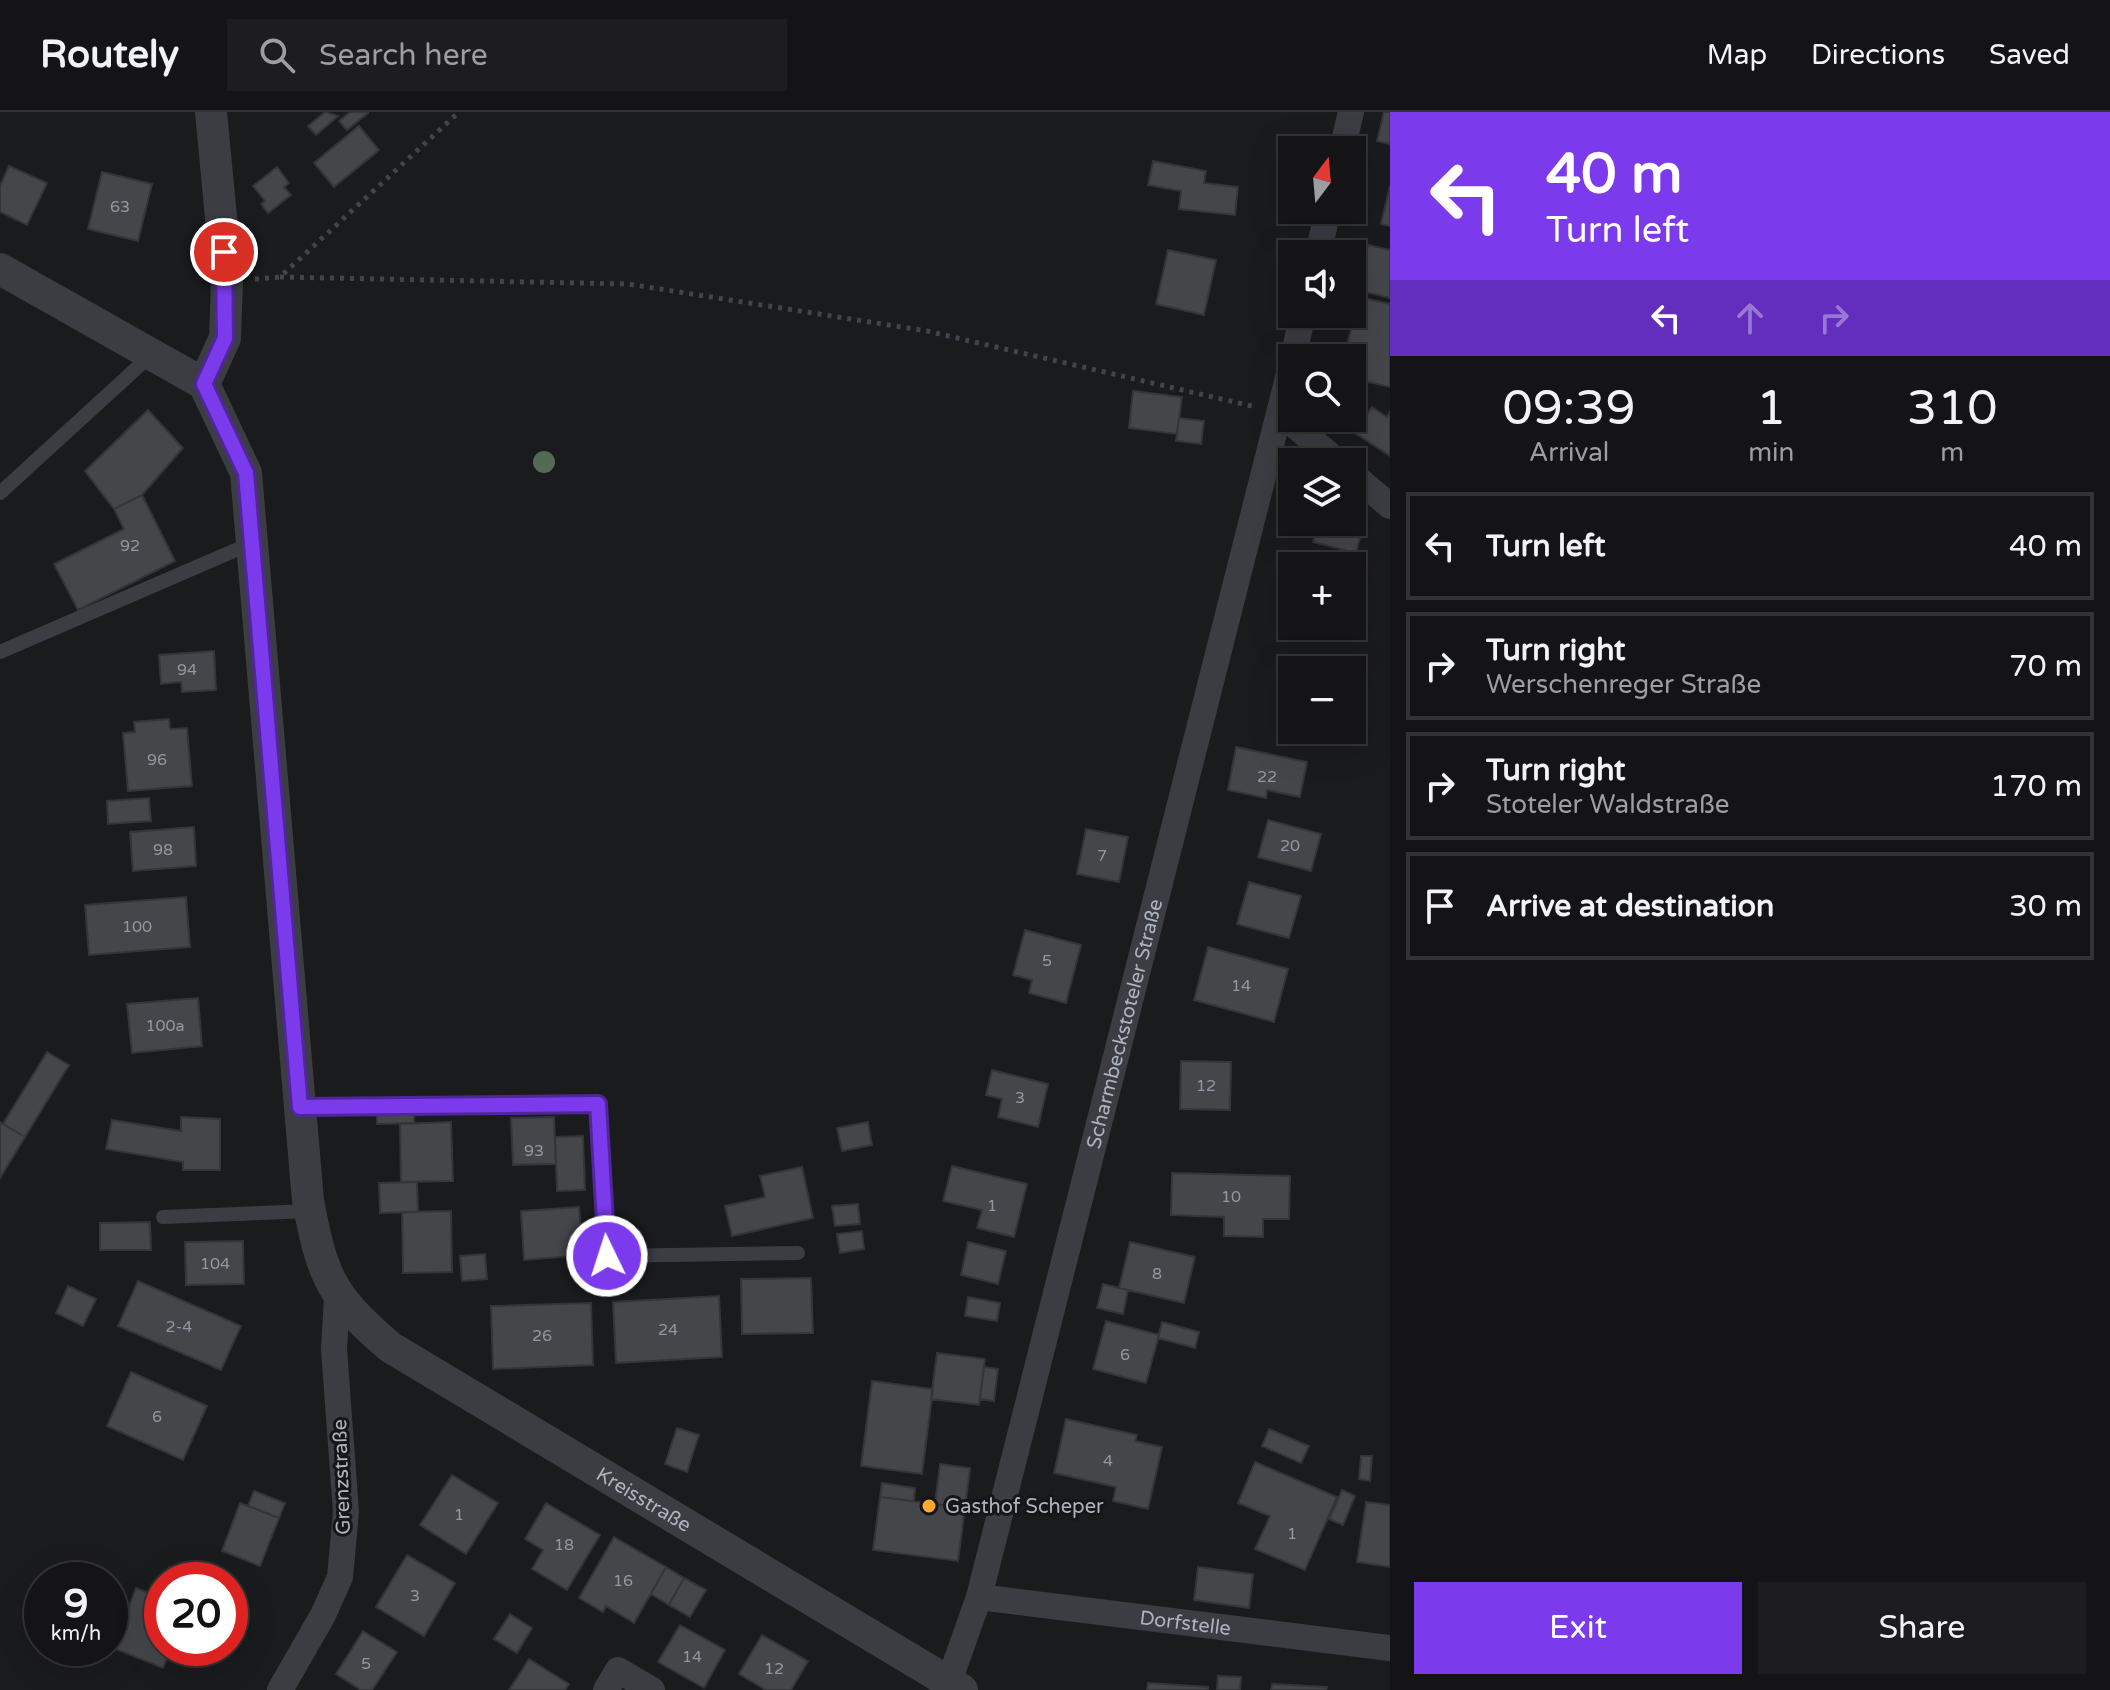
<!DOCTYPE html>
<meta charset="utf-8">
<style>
body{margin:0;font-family:"Varela Round",sans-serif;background:#1d1d1f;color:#f1f3f6;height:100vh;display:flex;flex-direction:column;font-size:30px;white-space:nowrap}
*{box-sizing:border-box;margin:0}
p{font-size:26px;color:#9d9ea1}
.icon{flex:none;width:44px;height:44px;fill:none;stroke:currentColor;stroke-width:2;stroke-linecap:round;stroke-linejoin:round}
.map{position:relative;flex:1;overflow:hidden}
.side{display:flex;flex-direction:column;background:#141416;width:720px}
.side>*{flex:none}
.top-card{background:#7c3aed;color:#fff;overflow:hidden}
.needle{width:52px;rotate:16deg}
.tools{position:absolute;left:1278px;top:24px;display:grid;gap:16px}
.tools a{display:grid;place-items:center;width:88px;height:88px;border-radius:0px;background:#141416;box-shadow:0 8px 32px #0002,0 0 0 2px #333335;font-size:40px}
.speed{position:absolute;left:24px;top:1450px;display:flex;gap:16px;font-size:40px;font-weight:700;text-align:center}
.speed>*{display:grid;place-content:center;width:104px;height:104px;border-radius:50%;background:#141416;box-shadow:0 8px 32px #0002,0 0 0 2px #333335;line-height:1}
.speed small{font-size:20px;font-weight:400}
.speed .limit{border:12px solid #d22;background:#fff;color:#111}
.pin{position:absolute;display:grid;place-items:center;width:68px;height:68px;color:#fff;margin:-34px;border:4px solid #fff;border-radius:50%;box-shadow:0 2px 8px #0007}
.me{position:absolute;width:88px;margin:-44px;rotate:356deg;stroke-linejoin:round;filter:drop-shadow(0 0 6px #0008)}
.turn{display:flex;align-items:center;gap:28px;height:168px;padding:0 24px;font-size:36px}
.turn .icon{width:104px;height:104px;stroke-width:2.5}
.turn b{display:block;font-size:56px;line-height:68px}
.lanes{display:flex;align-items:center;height:76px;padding:0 24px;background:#0003;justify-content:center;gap:40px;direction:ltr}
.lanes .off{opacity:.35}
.eta{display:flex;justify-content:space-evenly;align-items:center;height:136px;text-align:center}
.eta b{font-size:48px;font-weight:600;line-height:56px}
.cta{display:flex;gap:16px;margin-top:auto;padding:16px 24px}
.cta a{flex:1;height:92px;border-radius:0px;background:#7c3aed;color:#fff;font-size:32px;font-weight:600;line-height:92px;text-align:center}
.cta a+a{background:#1d1d1f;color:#f1f3f6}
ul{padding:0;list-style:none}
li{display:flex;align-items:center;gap:24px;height:108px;margin:0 16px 12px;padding:0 8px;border:4px solid #333335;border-radius:0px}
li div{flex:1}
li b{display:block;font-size:30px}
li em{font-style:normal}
header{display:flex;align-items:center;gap:48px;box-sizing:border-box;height:112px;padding:0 40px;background:#141416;border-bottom:2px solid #333335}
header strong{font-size:38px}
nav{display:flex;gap:44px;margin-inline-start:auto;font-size:28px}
.search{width:560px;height:72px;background:#1d1d1f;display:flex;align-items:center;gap:20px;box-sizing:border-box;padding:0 28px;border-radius:0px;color:#9d9ea1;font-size:30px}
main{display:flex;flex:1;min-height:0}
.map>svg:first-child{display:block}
.building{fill:#44464a;stroke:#343539;stroke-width:2}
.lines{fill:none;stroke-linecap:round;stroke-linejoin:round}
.path{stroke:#41444a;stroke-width:5;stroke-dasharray:4 6;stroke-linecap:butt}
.service{stroke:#3b3d43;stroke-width:14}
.minor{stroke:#3b3d43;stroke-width:26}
.tertiary{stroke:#3b3d43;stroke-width:32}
.tree{fill:#536a54}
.route-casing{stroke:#51269a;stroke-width:20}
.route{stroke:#7c3aed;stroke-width:14}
.poi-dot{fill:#ffa931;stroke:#151618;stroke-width:3}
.labels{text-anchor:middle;stroke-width:6;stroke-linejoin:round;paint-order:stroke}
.number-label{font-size:16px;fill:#9298a1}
.street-label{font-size:20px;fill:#acb3be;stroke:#151618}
.poi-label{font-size:20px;fill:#acb3be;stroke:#151618;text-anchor:start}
</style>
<header>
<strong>Routely</strong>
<div class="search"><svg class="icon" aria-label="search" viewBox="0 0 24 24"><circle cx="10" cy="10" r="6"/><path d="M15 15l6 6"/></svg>Search here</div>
<nav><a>Map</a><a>Directions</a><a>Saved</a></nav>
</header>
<main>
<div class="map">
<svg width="1390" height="1578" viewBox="0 0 1390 1578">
<rect width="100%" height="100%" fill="#1a1b1d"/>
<!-- building -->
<path class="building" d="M325 0 338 4 316 23 308 14Z
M350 0H368V1L347 18 339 9Z
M1384 0H1390V32L1377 29Z
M359 14 379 38 334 75 314 51Z
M1153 49 1206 59 1204 71 1238 75 1235 103 1179 97 1181 79 1148 73Z
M9 54 47 71 27 113 0 100V74Z
M277 55 289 71 284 75 291 83 268 101 261 92 265 89 253 74Z
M102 60 152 72 138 129 88 117Z
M1390 74V114L1381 112Z
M1368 133 1390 138V186L1357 178Z
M1168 138 1216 148 1204 203 1156 192Z
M1359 185 1390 192V275L1352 266V246H1344Z
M1133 279 1182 285 1177 322 1129 316Z
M1372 295 1387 305 1390 300V344L1355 321Z
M148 298 183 336 142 383 114 397 85 359Z
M1179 306 1204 309 1201 332 1176 329Z
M142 383 175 449 78 498 54 452 124 417 114 397Z
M1352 403 1365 406 1356 441 1313 430 1319 410H1352Z
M1352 478 1360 480 1351 521 1323 514H1352Z
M214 539 216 578 182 580 181 570 161 572 159 543Z
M1289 552 1312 558H1292V596L1279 593Z
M169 607 170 617 187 616 192 674 128 679 123 621 135 620 134 610Z
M1236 635 1307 650 1300 685 1267 678 1266 686 1228 678Z
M149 686 151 709 108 712 107 689Z
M1268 708 1321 722 1311 759 1258 745Z
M194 715 196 754 133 759 130 720Z
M1086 717 1128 725 1119 770 1077 762Z
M1249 770 1301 784 1289 826 1237 812Z
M186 785 190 835 89 843 85 793Z
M1025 818 1081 833 1066 891 1029 881 1032 868 1013 863Z
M1208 835 1288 857 1274 910 1194 888Z
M198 886 202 934 132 941 127 892Z
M47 940 69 953 25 1025 3 1012Z
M1181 949 1231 950 1230 998 1180 997Z
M992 958 1048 972 1038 1015 998 1005 1002 987 986 983Z
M377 998H414V1011L377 1012Z
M181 1005 220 1007V1058H183V1050L106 1037 112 1008 181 1019Z
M554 1005 556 1052 513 1053 511 1006Z
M0 1010 25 1025 0 1066Z
M451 1010 453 1069 401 1070 400 1012Z
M868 1010 872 1033 842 1039 837 1016Z
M583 1024 585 1078 557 1079 555 1025Z
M952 1054 1027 1072 1014 1125 977 1116 982 1098 943 1089Z
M802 1055 813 1106 732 1124 725 1094 765 1085 760 1064Z
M1172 1061 1290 1064 1289 1107H1263V1125L1224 1124V1105L1171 1103Z
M417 1070 418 1100 380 1101 379 1071Z
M858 1092 860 1112 835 1114 832 1094Z
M579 1095 583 1143 524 1148 521 1099Z
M451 1099 452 1160 403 1161 402 1100Z
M150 1110 151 1138H100V1111Z
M862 1119 864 1137 840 1141 837 1122Z
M243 1129 244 1172 186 1173 185 1130Z
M968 1130 1006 1139 998 1172 961 1163Z
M1130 1130 1195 1145 1184 1191 1119 1176Z
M485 1142 487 1167 462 1169 460 1144Z
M811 1166 813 1221 742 1222 741 1167Z
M138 1169 241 1214 221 1258 118 1214Z
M1103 1172 1128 1178 1123 1202 1097 1196Z
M68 1174 96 1187 83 1214 56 1201Z
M719 1184 722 1245 616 1251 613 1190Z
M968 1185 1000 1191 997 1209 965 1204Z
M591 1191 593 1253 493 1257 491 1194Z
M1106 1209 1159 1223 1146 1271 1093 1257Z
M1162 1210 1199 1220 1195 1236 1158 1226Z
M937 1241 985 1247 979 1293 931 1287Z
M984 1255 998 1257 994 1289 980 1287Z
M131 1260 207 1294 183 1348 107 1314Z
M872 1269 933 1277 922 1362 861 1354Z
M1066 1307 1137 1323 1135 1329 1162 1335 1148 1397 1113 1389 1116 1375 1054 1361Z
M677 1316 699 1323 687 1360 665 1352Z
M1269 1317 1309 1334 1301 1351 1262 1334Z
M1361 1344H1372L1370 1369 1359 1367Z
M1255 1350 1337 1385 1305 1458 1255 1437 1270 1404 1238 1391Z
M940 1352 970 1356 965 1396 935 1392Z
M452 1363 498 1391 466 1442 420 1413Z
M882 1371 915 1376 914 1389 880 1385Z
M1342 1378 1355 1384 1343 1413 1329 1407Z
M254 1379 285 1391 279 1406 248 1394Z
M880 1385 965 1396 958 1449 873 1438Z
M1366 1390 1390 1393V1455L1357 1450Z
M240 1391 279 1406 260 1454 222 1439Z
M546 1391 600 1423 567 1478 532 1457 543 1438 525 1427Z
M614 1425 666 1455 634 1511 606 1494 603 1500 579 1486Z
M407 1443 455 1471 424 1524 376 1495Z
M169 1455 203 1468H164Z
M666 1455 684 1466 669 1493 651 1482Z
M1198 1455 1253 1462 1249 1496 1194 1488Z
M684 1466 706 1478 690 1505 669 1493Z
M136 1476 162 1486V1536H171L163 1556 113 1536Z
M510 1502 532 1516 517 1541 494 1527Z
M680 1513 725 1538 704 1576 658 1550Z
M363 1519 397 1540 372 1578H361L336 1562Z
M762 1523 808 1549 791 1578H766L739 1562Z
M529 1547 569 1572 565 1578H509Z
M1218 1564 1241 1565 1240 1578H1217Z
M1148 1571 1208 1575V1578H1147Z
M1272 1572 1327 1575 1326 1578H1271Z"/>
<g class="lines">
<!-- path -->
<path class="path" d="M280 165 628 172 927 219 1256 295
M255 167 280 165 459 0"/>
<!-- service -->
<path class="service" d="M0 381 151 243
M0 540 252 431
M300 995 598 992 607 1144 798 1141
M163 1105 310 1099"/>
<!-- minor -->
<g class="minor">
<path d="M1342 38 1351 0"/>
<path d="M1318 142 1328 98"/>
<path d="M1293 246 1303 202"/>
<path d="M1280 301 1338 350"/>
<path d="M1352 362 1390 394"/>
<path id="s1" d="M979 1485 1390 1536"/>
<path d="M280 1578 323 1503 340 1465 346 1400 334 1237 337 1185"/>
<path d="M606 1578 618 1558 652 1578"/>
<path id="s2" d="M946 1578 979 1485 1292 250"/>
</g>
<!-- tertiary -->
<g class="tertiary">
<path id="s3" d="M0 157 204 272 246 361 308 1089C323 1166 330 1183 390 1235L962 1578"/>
<path d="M204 272 225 226 227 168 211 0"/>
</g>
</g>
<!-- trees -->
<circle class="tree" cx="544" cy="350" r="11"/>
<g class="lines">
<!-- route casing -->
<g class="route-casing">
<path id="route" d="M224 140 225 226 204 272 246 361 300 995 598 992 607 1144"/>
</g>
<!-- route -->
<use href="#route" class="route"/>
</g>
<!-- markers -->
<circle class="poi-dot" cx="929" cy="1394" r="8"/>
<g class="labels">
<!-- number labels -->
<g class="number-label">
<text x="120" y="100">63</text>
<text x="130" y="439">92</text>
<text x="187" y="563">94</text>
<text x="157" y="653">96</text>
<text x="1267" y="670">22</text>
<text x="1290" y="739">20</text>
<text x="163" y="743">98</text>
<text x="1102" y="749">7</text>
<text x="137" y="820">100</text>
<text x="1047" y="854">5</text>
<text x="1241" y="879">14</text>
<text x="165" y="919">100a</text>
<text x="1206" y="979">12</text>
<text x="1020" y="991">3</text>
<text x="534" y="1044">93</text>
<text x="1231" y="1090">10</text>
<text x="992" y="1099">1</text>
<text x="215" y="1157">104</text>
<text x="1157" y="1167">8</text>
<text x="179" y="1220">2-4</text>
<text x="668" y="1223">24</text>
<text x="542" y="1229">26</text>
<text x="1125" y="1248">6</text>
<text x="157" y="1310">6</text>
<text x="1108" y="1354">4</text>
<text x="459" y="1408">1</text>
<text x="1292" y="1427">1</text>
<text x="564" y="1438">18</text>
<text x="623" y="1474">16</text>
<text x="415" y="1489">3</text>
<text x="692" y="1550">14</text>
<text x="366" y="1557">5</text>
<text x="774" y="1562">12</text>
</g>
<!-- street labels -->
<g class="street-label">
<text dy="7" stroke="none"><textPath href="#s2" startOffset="690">Scharmbeckstoteler Straße</textPath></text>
<text transform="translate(341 1365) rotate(-92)" y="7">Grenzstraße</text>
<text dy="7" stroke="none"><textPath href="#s3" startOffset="1532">Kreisstraße</textPath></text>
<text dy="7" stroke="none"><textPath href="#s1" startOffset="208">Dorfstelle</textPath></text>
</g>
<!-- poi labels -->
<g class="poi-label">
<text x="945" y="1401">Gasthof Scheper</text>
</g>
</g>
</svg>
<div class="tools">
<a><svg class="needle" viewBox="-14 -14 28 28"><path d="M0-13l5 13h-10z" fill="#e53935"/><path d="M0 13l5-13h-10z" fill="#9d9ea1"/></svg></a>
<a><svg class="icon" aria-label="sound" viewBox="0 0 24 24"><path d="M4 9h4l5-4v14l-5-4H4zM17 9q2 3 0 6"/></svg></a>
<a><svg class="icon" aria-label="search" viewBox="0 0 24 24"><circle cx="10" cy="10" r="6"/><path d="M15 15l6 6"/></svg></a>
<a><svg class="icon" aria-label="layers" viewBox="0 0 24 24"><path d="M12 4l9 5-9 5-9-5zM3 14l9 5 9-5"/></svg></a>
<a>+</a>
<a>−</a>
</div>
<div class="speed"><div>9<small>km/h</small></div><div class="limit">20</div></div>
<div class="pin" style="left:224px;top:140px;background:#d93025"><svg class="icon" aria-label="arrive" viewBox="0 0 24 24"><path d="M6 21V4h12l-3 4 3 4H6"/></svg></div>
<svg class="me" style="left:607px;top:1144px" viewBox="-20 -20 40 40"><circle r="17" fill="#7c3aed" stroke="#fff" stroke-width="3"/><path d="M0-11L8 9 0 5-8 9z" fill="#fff"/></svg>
</div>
<section class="side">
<div class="top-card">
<div class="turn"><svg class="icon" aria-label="left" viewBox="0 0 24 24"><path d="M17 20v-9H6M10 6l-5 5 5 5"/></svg><div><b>40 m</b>Turn left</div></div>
<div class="lanes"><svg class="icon" aria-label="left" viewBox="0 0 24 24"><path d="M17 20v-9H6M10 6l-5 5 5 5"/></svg><svg class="icon off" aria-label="ahead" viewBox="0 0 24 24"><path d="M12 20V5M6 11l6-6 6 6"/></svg><svg class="icon off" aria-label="right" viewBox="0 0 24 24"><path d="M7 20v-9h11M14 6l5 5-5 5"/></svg></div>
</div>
<div class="eta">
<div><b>09:39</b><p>Arrival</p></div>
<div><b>1</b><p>min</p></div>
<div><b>310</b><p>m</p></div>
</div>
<ul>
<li><svg class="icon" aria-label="left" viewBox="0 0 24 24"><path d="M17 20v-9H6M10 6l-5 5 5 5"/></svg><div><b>Turn left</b></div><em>40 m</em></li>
<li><svg class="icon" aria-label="right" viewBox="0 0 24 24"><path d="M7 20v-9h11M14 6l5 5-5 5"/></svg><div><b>Turn right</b><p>Werschenreger Straße</p></div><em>70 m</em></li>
<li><svg class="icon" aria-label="right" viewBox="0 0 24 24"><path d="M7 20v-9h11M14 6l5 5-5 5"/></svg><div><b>Turn right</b><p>Stoteler Waldstraße</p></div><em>170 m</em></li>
<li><svg class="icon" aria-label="arrive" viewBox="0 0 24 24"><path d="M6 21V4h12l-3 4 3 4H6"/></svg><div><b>Arrive at destination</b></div><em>30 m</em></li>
</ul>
<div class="cta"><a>Exit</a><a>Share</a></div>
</section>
</main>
